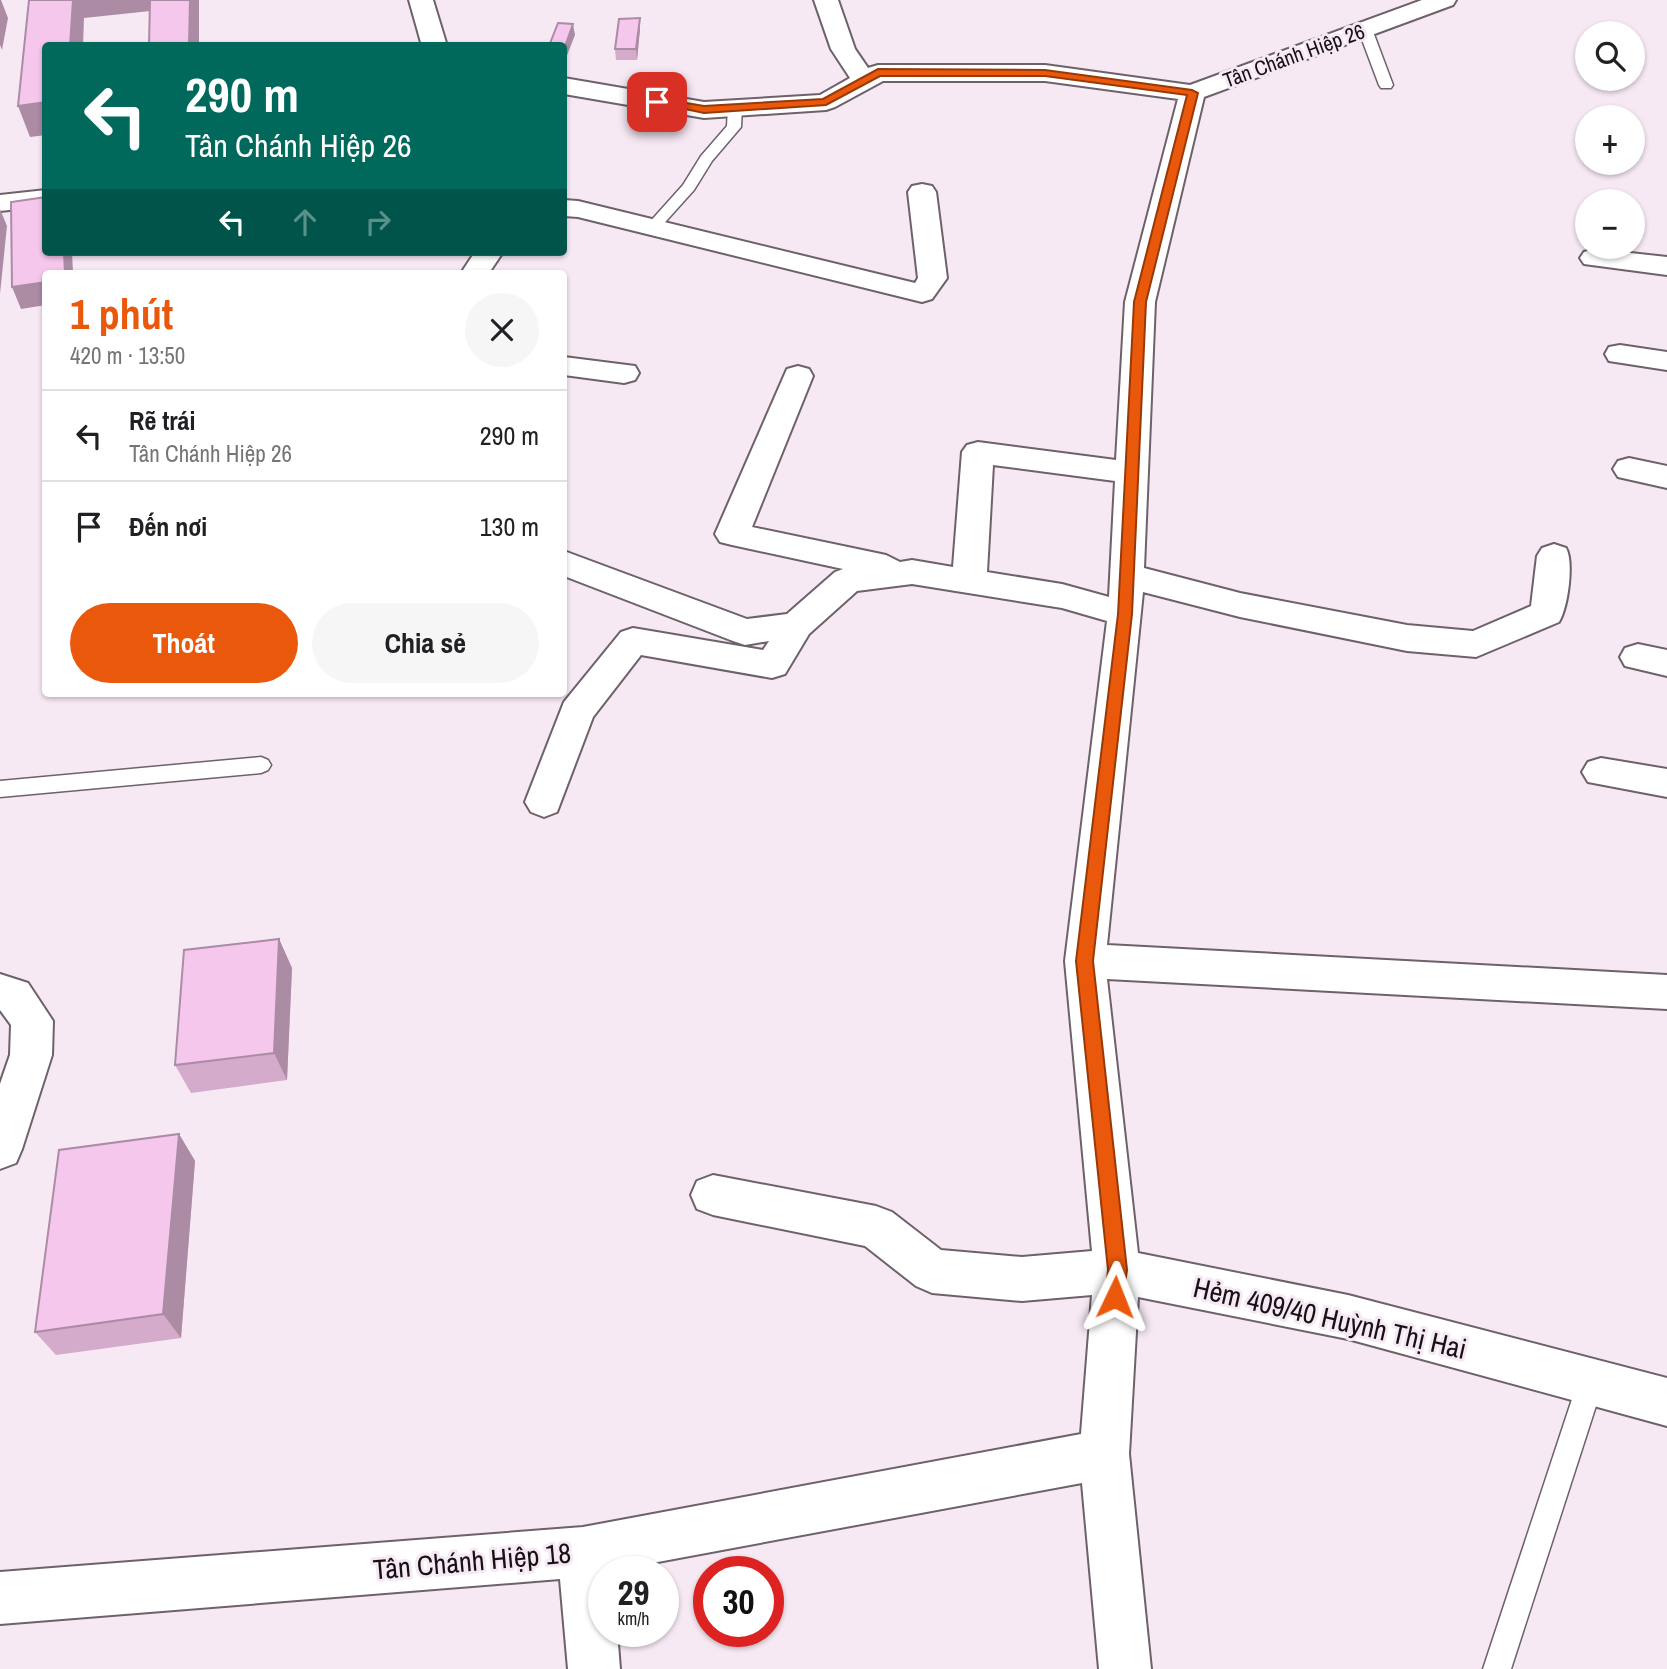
<!DOCTYPE html>
<html lang="vi">
<meta charset="utf-8">
<style>
body{margin:0;font-family:"Archivo Narrow",sans-serif;background:#f6f6f6;color:#202124;height:100vh;display:flex;flex-direction:column;font-size:26px;white-space:nowrap}
*{box-sizing:border-box;margin:0}
p{font-size:23px;color:#757577}
.icon{flex:none;width:38px;height:38px;fill:none;stroke:currentColor;stroke-width:2;stroke-linecap:round;stroke-linejoin:round}
.map{position:relative;flex:1;overflow:hidden}
.side{position:absolute;left:42px;top:270px;width:525px;height:427px;display:flex;flex-direction:column;background:#fff;border-radius:7px;box-shadow:0 2px 5px #0004}
.side>*{flex:none}
.hud{position:absolute;left:42px;top:42px;width:525px;height:214px;border-radius:7px;box-shadow:0 2px 5px #0004;background:#00695c;color:#fff;overflow:hidden}
.fabs{position:absolute;left:1575px;top:21px;display:grid;gap:14px}
.fabs a{display:grid;place-items:center;width:70px;height:70px;border-radius:50%;background:#fff;box-shadow:0 2px 5px #0004;font-size:35px}
.speed{position:absolute;left:588px;top:1556px;display:flex;gap:14px;font-size:35px;font-weight:700;text-align:center}
.speed>*{display:grid;place-content:center;width:91px;height:91px;border-radius:50%;background:#fff;box-shadow:0 2px 5px #0004;line-height:1}
.speed small{font-size:18px;font-weight:400}
.speed .limit{border:10px solid #d22;background:#fff;color:#111}
.pin{position:absolute;display:grid;place-items:center;width:60px;height:60px;color:#fff;margin:-30px;border-radius:14px;box-shadow:0 4px 10px #0006}
.me{position:absolute;width:77px;margin:-38px;rotate:2deg;stroke-linejoin:round;filter:drop-shadow(0 0 5px #0008)}
.turn{display:flex;align-items:center;gap:24px;height:147px;padding:0 28px;font-size:32px}
.turn .icon{width:91px;height:91px;stroke-width:2.5}
.turn b{display:block;font-size:49px;line-height:60px}
.lanes{display:flex;align-items:center;height:66px;padding:0 28px;background:#0003;justify-content:center;gap:35px;direction:ltr}
.lanes .off{opacity:.35}
.round{display:grid;place-items:center;flex:none;width:74px;height:74px;border-radius:37px;background:#f6f6f6}
.overview{display:flex;align-items:center;justify-content:space-between;height:119px;padding:0 28px}
h1{font-size:42px;font-weight:700;line-height:52px;color:#ea580c}
.primary-button{display:flex;gap:14px;margin-top:auto;padding:14px 28px}
.primary-button a{flex:1;height:80px;border-radius:42px;background:#ea580c;color:#fff;font-size:28px;font-weight:700;line-height:80px;text-align:center}
.primary-button a+a{background:#f6f6f6;color:#202124}
ul{padding:0;list-style:none}
li{display:flex;align-items:center;gap:21px;height:91px;padding:0 28px;border-top:2px solid #e0e0e0}
li div{flex:1}
li b{display:block;font-size:26px}
li em{font-style:normal}
.map>svg:first-child{display:block}
.lines{fill:none;stroke-linecap:round;stroke-linejoin:round}
.lane-casing{stroke:#6d616a;stroke-width:3}
.street-casing{stroke:#6d616a;stroke-width:4}
.lane{fill:#fff;fill-rule:evenodd}
.street{fill:#fff;fill-rule:evenodd}
.wall{fill:#d4abcb}
.shaded-wall{fill:#ac8ba5}
.building{fill:#f6c7ec;stroke:#ac8ba5;stroke-width:2}
.route{fill:#ea580c;stroke:#983908;stroke-width:2}
.labels{text-anchor:middle;stroke-width:6;stroke-linejoin:round;paint-order:stroke}
.far-street-label{font-size:21px;fill:#151114;stroke:#f7e9f4}
.near-street-label{font-size:28px;fill:#151114;stroke:#f7e9f4}
</style>
<div class="map">
<svg width="1667" height="1669" viewBox="0 0 1667 1669">
<rect width="100%" height="100%" fill="#f7e9f4"/>
<g class="lines">
<!-- lane casing -->
<g class="lane-casing">
<path id="lane" d="M1365 25 1372 29 1393 85 1391 88H1381L1379 85 1358 29Z
M735 104 742 108 741 127 712 161 694 190 658 230H648L645 227 648 224 683 185 701 156 727 126 728 108Z
M261 757 268 760 271 765 268 770 261 773 0 797V781Z
M1591 1368 1600 1372 1604 1381 1511 1669H1483L1578 1381 1582 1372Z"/>
</g>
<!-- street casing -->
<g class="street-casing">
<path id="street" d="M409 0H433L447 46H422Z
M814 0H838L855 49 868 68 878 65H1045L1190 85 1422 0H1456L1453 5 1204 97 1155 302 1144 568 1240 593 1407 625 1473 631 1531 606 1537 556 1542 548 1554 544 1566 548C1574 562 1568 607 1559 622L1476 657 1407 651 1240 617 1143 592 1107 945 1667 975V1009L1107 979 1138 1253 1348 1295 1667 1378V1426L1348 1339 1138 1297 1129 1454 1151 1669H1099L1082 1483 604 1572V1631H617L620 1669H568L560 1579 0 1624V1572L583 1527 1081 1434 1092 1295 1022 1301 932 1293 916 1286 865 1246 713 1215 697 1209 691 1195 697 1181 713 1175 876 1206 892 1212 941 1250 1022 1257 1092 1251 1065 961 1107 621 1062 608 912 584 857 591 809 634 785 674 772 678 641 655 593 717 557 812 544 817 531 812 525 802 564 702 621 632 633 628 763 650 769 641 745 645 733 641 564 576V551L747 619 787 614 835 572 843 569 732 545 720 542 715 534 787 369 798 366 809 369 813 376 752 527 886 555 900 562 912 560 953 567 962 452 967 445 978 442 1116 460 1125 302 1178 99 1045 81H883L835 107 826 110 704 118 564 94V78L704 102 820 95 850 78 831 49ZM993 465 1115 481 1109 597 1062 584 987 572Z
M922 184 932 186 936 192 947 278 932 299 922 302 578 217 564 216V200L578 201 915 283 918 278 908 192 912 186Z
M46 190V206L0 211V195Z
M1594 249 1667 257V275L1584 264 1580 258 1584 252Z
M475 252H503L489 273H461Z
M1620 345 1667 352V370L1609 361 1605 354 1609 347Z
M564 357 635 366 639 373 635 380 624 383 564 375Z
M1629 458 1667 466V488L1618 477 1613 469 1618 461Z
M1638 644 1667 650V676L1625 666 1620 657 1625 648Z
M1601 758 1667 769V797L1588 782 1582 772 1588 762Z
M0 974 28 983 53 1021 52 1055 22 1149 16 1163 0 1169V1084L10 1055 11 1025 0 1010Z"/>
</g>
<!-- lane -->
<use href="#lane" class="lane"/>
<!-- street -->
<use href="#street" class="street"/>
</g>
<!-- wall -->
<path class="wall" d="M640 18V29L637 60H616L615 49Z
M279 939 292 968 287 1080 191 1093 175 1065Z
M179 1134 195 1161 181 1338 56 1355 35 1332Z"/>
<!-- shaded-wall -->
<path class="shaded-wall" d="M0 0H1L8 18 2 50 0 45Z
M73 0H157L160 10 84 18 83 46H70Z
M190 0H199V46H189Z
M640 18V29L637 60 636 49Z
M573 24 575 35 564 63V49Z
M46 102V135L30 137 18 106Z
M0 209 7 226 0 294Z
M64 252H72L73 273H65Z
M46 282V305L21 309 12 287Z
M279 939 292 968 287 1080 274 1053Z
M179 1134 195 1161 181 1338 163 1314Z"/>
<!-- building -->
<path class="building" d="M29 0H73L70 46H46V102L18 106Z
M150 0H190L189 46H149Z
M640 18 636 49H615L619 19Z
M558 23 573 24 564 49V46H549Z
M46 197V252H64L65 273H46V282L12 287 11 202Z
M279 939 274 1053 175 1065 184 950Z
M179 1134 163 1314 35 1332 59 1150Z"/>
<!-- route -->
<path class="route" d="M878 69 1045 70 1192 90 1198 93 1146 302 1132 614 1093 961 1127 1270 1122 1303 1115 1306 1108 1303 1105 1297 1108 1270 1076 961 1118 614 1134 302 1187 95 1045 76H880L826 105 704 113 652 102 657 98 704 106 823 99Z"/>
<g class="labels">
<!-- far-street labels -->
<g class="far-street-label">
<text transform="translate(1294 56) rotate(-20)" y="7">Tân Chánh Hiệp 26</text>
</g>
<!-- near-street labels -->
<g class="near-street-label">
<text transform="translate(1330 1318) rotate(13)" y="10">Hẻm 409/40 Huỳnh Thị Hai</text>
<text transform="translate(472 1561) rotate(-5)" y="10">Tân Chánh Hiệp 18</text>
</g>
</g>
</svg>
<div class="fabs">
<a><svg class="icon" aria-label="search" viewBox="0 0 24 24"><circle cx="10" cy="10" r="6"/><path d="M15 15l6 6"/></svg></a>
<a>+</a>
<a>−</a>
</div>
<div class="speed"><div>29<small>km/h</small></div><div class="limit">30</div></div>
<div class="pin" style="left:657px;top:102px;background:#d93025"><svg class="icon" aria-label="arrive" viewBox="0 0 24 24"><path d="M6 21V4h12l-3 4 3 4H6"/></svg></div>
<svg class="me" style="left:1115px;top:1297px" viewBox="-20 -20 40 40"><path d="M0-17L14 15 0 8-14 15z" fill="#ea580c" stroke="#fff" stroke-width="4"/></svg>
<div class="hud">
<div class="turn"><svg class="icon" aria-label="left" viewBox="0 0 24 24"><path d="M17 20v-9H6M10 6l-5 5 5 5"/></svg><div><b>290 m</b>Tân Chánh Hiệp 26</div></div>
<div class="lanes"><svg class="icon" aria-label="left" viewBox="0 0 24 24"><path d="M17 20v-9H6M10 6l-5 5 5 5"/></svg><svg class="icon off" aria-label="ahead" viewBox="0 0 24 24"><path d="M12 20V5M6 11l6-6 6 6"/></svg><svg class="icon off" aria-label="right" viewBox="0 0 24 24"><path d="M7 20v-9h11M14 6l5 5-5 5"/></svg></div>
</div>
<section class="side">
<div class="overview"><div><h1>1 phút</h1><p>420 m · 13:50</p></div><a class="round"><svg class="icon" aria-label="close" viewBox="0 0 24 24"><path d="M6 6l12 12M18 6L6 18"/></svg></a></div>
<ul>
<li><svg class="icon" aria-label="left" viewBox="0 0 24 24"><path d="M17 20v-9H6M10 6l-5 5 5 5"/></svg><div><b>Rẽ trái</b><p>Tân Chánh Hiệp 26</p></div><em>290 m</em></li>
<li><svg class="icon" aria-label="arrive" viewBox="0 0 24 24"><path d="M6 21V4h12l-3 4 3 4H6"/></svg><div><b>Đến nơi</b></div><em>130 m</em></li>
</ul>
<div class="primary-button"><a>Thoát</a><a>Chia sẻ</a></div>
</section>
</div>
